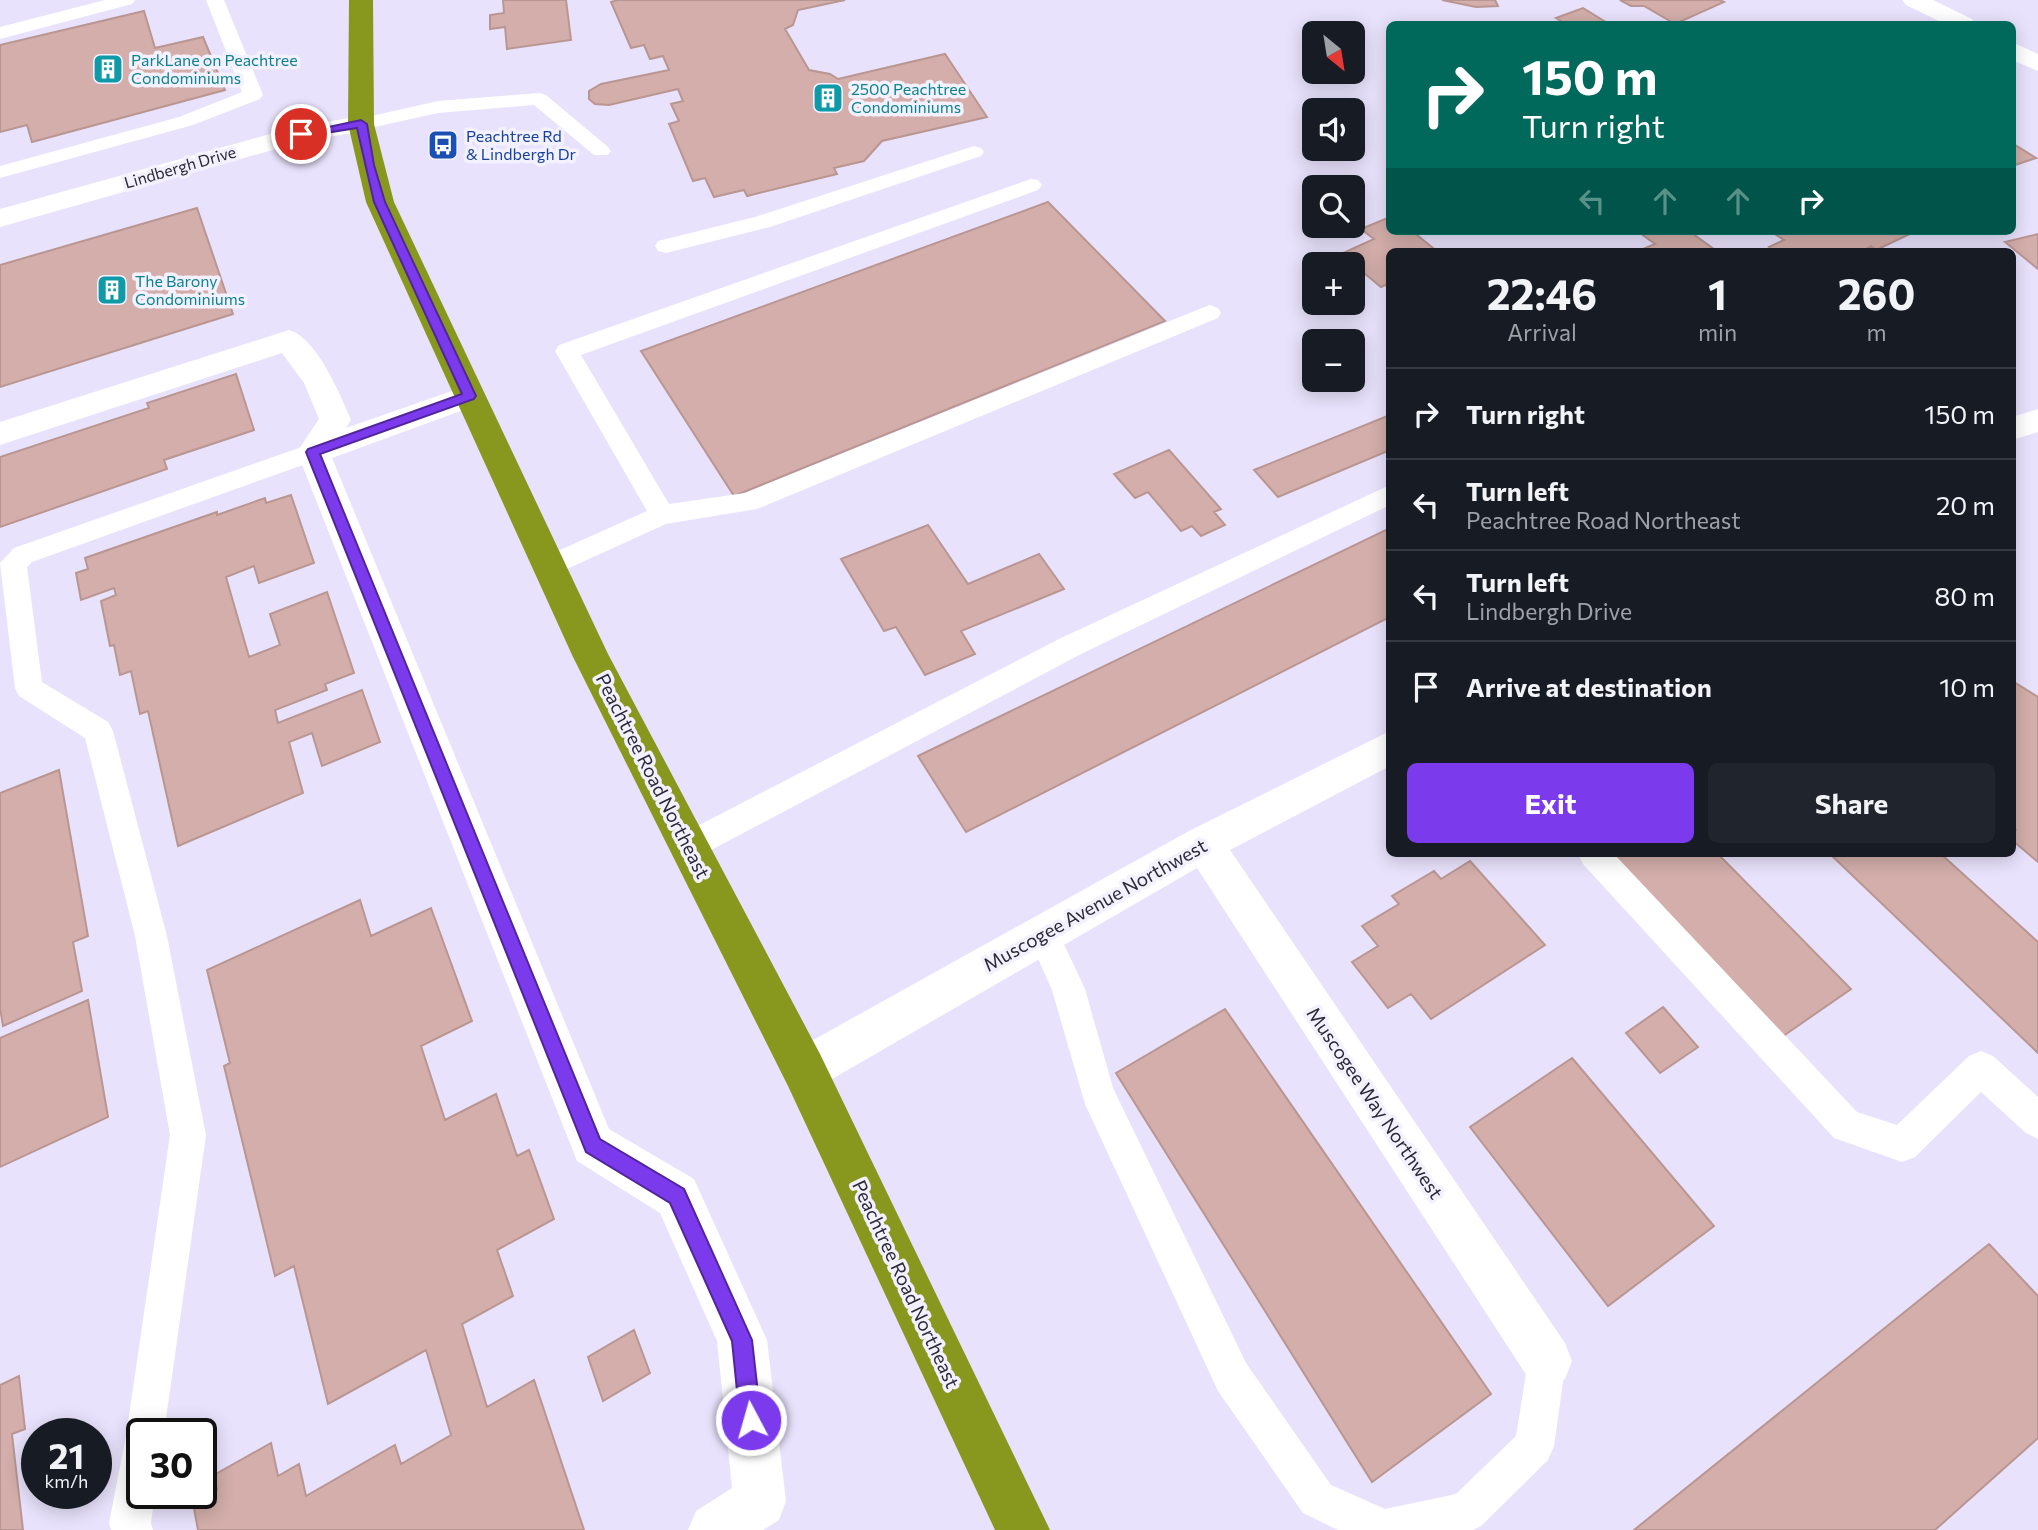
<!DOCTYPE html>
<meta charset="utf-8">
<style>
body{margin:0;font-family:Commissioner,sans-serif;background:#20242c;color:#f1f3f6;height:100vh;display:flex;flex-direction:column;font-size:26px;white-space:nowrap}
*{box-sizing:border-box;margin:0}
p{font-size:23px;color:#9ea1a6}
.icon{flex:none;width:38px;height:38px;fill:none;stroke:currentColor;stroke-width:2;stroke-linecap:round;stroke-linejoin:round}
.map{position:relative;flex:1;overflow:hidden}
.side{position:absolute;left:1386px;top:248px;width:630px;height:609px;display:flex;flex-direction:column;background:#171b24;border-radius:10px;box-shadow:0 4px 18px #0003}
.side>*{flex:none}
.hud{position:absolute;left:1386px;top:21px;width:630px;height:214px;border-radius:10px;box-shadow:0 4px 18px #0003;background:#00695c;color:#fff;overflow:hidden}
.needle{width:46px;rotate:150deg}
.tools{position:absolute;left:1302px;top:21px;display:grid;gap:14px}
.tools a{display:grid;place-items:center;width:63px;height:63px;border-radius:10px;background:#171b24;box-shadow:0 4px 18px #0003;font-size:35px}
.speed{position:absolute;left:21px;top:1418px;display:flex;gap:14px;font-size:35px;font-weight:700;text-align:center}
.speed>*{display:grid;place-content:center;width:91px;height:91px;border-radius:50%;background:#171b24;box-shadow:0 4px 18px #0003;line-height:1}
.speed small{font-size:18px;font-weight:400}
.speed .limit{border:4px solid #111;border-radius:10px;background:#fff;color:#111}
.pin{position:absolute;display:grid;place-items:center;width:60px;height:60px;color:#fff;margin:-30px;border:4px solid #fff;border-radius:50%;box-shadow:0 2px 7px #0007}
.me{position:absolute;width:77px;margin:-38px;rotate:354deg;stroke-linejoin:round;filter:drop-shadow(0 0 5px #0008)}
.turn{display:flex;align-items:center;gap:24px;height:147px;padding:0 21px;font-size:32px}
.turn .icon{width:91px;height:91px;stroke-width:2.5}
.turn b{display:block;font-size:49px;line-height:60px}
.lanes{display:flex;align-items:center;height:66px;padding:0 21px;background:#0003;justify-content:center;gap:35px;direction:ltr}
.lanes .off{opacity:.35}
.eta{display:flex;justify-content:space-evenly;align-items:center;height:119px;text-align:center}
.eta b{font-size:42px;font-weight:700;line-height:49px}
.button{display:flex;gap:14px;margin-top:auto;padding:14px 21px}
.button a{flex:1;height:80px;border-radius:10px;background:#7c3aed;color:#fff;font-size:28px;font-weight:700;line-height:80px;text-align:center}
.button a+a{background:#20242c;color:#f1f3f6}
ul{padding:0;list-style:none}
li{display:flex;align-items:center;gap:21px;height:91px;padding:0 21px;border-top:2px solid #363941}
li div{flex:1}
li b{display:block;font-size:26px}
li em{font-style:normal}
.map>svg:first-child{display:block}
.building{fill:#d3aeaa;stroke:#ba9692;stroke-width:2}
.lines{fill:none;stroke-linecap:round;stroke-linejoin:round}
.lane{fill:#fff;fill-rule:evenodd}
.street{fill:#fff;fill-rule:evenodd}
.secondary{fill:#fff;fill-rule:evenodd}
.highway{fill:#88971e;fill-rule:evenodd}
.route{fill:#7c3aed;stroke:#51269a;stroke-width:2}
.labels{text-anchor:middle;stroke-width:7;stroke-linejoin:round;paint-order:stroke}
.far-culture-label{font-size:16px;fill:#0d838f;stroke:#f4f1ff;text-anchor:start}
.far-transit-label{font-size:16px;fill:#164399;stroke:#f4f1ff;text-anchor:start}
.far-street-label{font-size:16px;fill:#2b2935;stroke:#f4f1ff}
.street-label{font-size:19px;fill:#2b2935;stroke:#f4f1ff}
</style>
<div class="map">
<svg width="2038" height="1530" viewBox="0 0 2038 1530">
<rect width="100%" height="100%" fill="#e8e2fc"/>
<!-- building -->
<path class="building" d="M503 0H566L571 40 507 49 505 27 490 29V15L504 13Z
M618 0H845L798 10 793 25 785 29 809 70 830 74 838 79 945 54 987 117 882 141 864 161 834 168 837 174 747 196 744 190 714 197 705 178 693 181 669 124 679 121 671 104 683 101 678 89 609 105 595 104 589 99V91L601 84 669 70 663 56 650 59 644 45 631 48 611 2Z
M1442 0H1495L1498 6 1476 7Z
M1620 0H1720L1724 2 1675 24 1644 6H1631Z
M1583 8 1609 24H1566L1556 18Z
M144 11 155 48 203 37 225 90 32 142 27 125 0 132V45Z
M2012 143 2036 158 2012 166Z
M1048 202 1165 321 734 496 641 351Z
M197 208 233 314 0 387V265Z
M1390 217V231H1412L1438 252H1390V283L1381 287 1341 254 1374 239 1361 229Z
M1645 231H1689L1718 252H1636L1655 244 1640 233Z
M1770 231H1916L1876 250 1871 246 1861 252H1776L1769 247 1784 240Z
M2038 234V269L2005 242Z
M236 374 254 430 164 460 167 469 0 527V457L149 408 147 403Z
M1390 415V450L1278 497 1254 470Z
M1169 450 1221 509 1214 512 1225 525 1201 536 1192 526 1181 531 1148 492 1135 498 1114 474Z
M291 495 314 563 259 583 254 566 226 577 249 657 280 645 270 614 327 592 354 673 325 684 327 690 275 710 278 723 362 690 380 742 322 766 312 733 289 742 303 793 178 846 148 711 140 714 131 671 120 675 114 645 110 646 101 601 116 595 114 588 81 600 76 573 88 569 85 558 217 512V515L265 498 266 503Z
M928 525 968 584 1039 554 1064 589 961 631 975 654 925 675 896 627 884 631 841 559Z
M1390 528V617L966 832 918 756Z
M2014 682 2038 697V862L2012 840V833L2016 830 2012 827Z
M59 770 88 936 73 942 82 991 3 1026 0 1008V793Z
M1606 854H1718L1851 989 1779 1039Z
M1830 854H1941L2038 942V1053Z
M1470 861 1545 945 1431 1019 1411 994 1388 1008 1352 962 1378 946 1362 926 1399 904 1392 896 1434 871 1441 879Z
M360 900 371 936 431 908 472 1021 421 1046 445 1120 496 1094 517 1156 529 1150 554 1219 497 1250 513 1296 462 1324 487 1407 534 1380 584 1530H198L193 1503 217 1490 214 1475 271 1443 278 1476 299 1464 306 1496 395 1445 401 1464 451 1435 426 1350 328 1404 294 1266 275 1276 224 1066 230 1063 207 970Z
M88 1000 108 1117 0 1167V1038Z
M1663 1007 1698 1047 1660 1073 1626 1033Z
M1225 1009 1491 1394 1372 1482 1116 1073Z
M1572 1058 1714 1226 1608 1306 1470 1127Z
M1989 1244 2038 1296V1438L1935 1530H1634Z
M634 1330 650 1373 603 1401 588 1357Z
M19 1376 25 1429 12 1434 23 1530H0V1385Z"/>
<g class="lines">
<!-- lane -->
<path class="lane" d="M105 0H135L132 4 0 39V27Z
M206 0H224L263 95 260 99 193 125 0 178V166L179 117 242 92Z
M539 93 546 95 608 147 611 151 608 155H594L534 105 438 113 361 130 354 128 351 124 354 120 438 101Z
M974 146 981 148 984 152 981 156 770 227 666 253 658 251 655 246 658 241 755 217Z
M1031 179 1038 180 1042 185 1038 190 581 355 669 504 745 493 1202 308 1210 305 1218 308 1221 313 1218 318 757 509 666 524 558 573 549 576 540 573 536 566 540 559 647 511 555 351 559 345Z
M313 443 322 446 326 452 322 458 32 562 27 567 42 682 108 722 113 731 167 936 206 1135 164 1433H142V1493H155L151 1523 153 1530H111L109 1523 126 1436 170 1135 135 936 85 738 19 696 15 688 0 563 14 548Z
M1390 485V505L1081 654 700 856 689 860 678 856 674 846 678 836 1061 638Z
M1578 854H1614L1857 1112 1897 1125 1969 1056 1981 1051 1993 1056 2038 1097V1139L2026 1133 1981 1092 1915 1157 1902 1162 1834 1138 1583 864Z
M1043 919 1054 923 1085 989 1113 1088 1246 1363 1331 1485 1385 1509 1456 1494 1516 1436 1528 1361 1533 1347 1547 1342 1561 1347 1566 1361 1554 1446 1548 1460 1481 1526 1473 1530H1338L1303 1513 1218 1391 1085 1104 1052 990 1027 934 1032 923Z"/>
<!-- street -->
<path class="street" d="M1902 0H1933L1972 19 1975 24H1945L1906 5Z
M2012 42 2038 54V71L2012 60Z
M289 330C317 338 340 394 351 420L346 428 469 385 480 388 485 396 480 404 332 458 609 1129 694 1179 767 1340 786 1501 779 1520 763 1530H688L696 1511 732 1488 717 1341 660 1213 577 1161 297 452 319 419 304 383 282 353 0 445V422Z
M2038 409V432L2012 440V417Z
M1390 731V766L1230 850 1565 1343 1572 1361 1565 1379 1547 1386 1529 1379 1197 868 820 1086 804 1092 788 1086 782 1070 788 1054 1189 831Z"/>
<!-- secondary -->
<path class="secondary" d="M361 116 370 118 374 124 370 130 304 141 0 227V209L292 128Z"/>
<!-- highway -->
<path class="highway" d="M349 0H373L374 124 394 202 608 654 820 1054 1050 1530H995L788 1086 573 657 366 202 348 124Z"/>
</g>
<!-- route -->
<path class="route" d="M361 120 367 124 374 165 385 202 476 396 474 399 320 454 600 1139 684 1189 752 1340 761 1420 758 1428 751 1431 743 1428 740 1420 732 1341 670 1203 586 1152 306 452 308 449 462 394 374 202 357 128 301 137 296 134Z"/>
<!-- icons -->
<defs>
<g id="building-square" transform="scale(1.575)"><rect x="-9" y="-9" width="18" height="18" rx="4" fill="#0f9aa8" stroke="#f4f1ff"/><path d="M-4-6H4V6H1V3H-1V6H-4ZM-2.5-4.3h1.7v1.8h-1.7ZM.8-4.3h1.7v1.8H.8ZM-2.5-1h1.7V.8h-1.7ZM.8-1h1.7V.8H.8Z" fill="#fff"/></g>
<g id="bus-square" transform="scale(1.575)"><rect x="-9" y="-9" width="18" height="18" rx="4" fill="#1a4fb4" stroke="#f4f1ff"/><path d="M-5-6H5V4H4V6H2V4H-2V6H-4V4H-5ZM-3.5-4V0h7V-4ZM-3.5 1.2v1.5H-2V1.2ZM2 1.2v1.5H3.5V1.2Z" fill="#fff"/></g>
</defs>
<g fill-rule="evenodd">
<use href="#building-square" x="108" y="69"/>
<use href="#building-square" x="828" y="98"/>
<use href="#bus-square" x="443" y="145"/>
<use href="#building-square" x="112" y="290"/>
</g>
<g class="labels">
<!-- far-culture labels -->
<g class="far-culture-label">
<text x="131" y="66">ParkLane on Peachtree<tspan x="131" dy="18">Condominiums</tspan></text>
<text x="851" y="95">2500 Peachtree<tspan x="851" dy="18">Condominiums</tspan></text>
<text x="135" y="287">The Barony<tspan x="135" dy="18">Condominiums</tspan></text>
</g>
<!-- far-transit labels -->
<g class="far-transit-label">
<text x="466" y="142">Peachtree Rd<tspan x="466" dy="18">&amp; Lindbergh Dr</tspan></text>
</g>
<!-- far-street labels -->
<g class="far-street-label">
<text transform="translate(180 167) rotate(-16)" y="6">Lindbergh Drive</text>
</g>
<!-- street labels -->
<g class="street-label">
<text transform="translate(653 776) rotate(63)" y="7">Peachtree Road Northeast</text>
<text transform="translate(1095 905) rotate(-29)" y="7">Muscogee Avenue Northwest</text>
<text transform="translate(1375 1103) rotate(56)" y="7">Muscogee Way Northwest</text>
<text transform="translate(906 1284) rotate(65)" y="7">Peachtree Road Northeast</text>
</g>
</g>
</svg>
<div class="tools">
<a><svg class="needle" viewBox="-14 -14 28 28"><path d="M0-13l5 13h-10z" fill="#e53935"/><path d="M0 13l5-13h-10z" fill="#9ea1a6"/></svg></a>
<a><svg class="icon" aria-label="sound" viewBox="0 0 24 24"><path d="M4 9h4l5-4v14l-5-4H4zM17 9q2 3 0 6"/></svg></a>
<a><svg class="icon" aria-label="search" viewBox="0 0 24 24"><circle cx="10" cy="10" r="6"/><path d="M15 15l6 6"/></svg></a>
<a>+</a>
<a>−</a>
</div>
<div class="speed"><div>21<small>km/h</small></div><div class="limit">30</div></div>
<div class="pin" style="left:301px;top:134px;background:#d93025"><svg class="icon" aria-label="arrive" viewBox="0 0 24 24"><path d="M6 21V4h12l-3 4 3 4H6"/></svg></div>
<svg class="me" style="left:751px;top:1420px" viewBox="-20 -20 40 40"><circle r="17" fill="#7c3aed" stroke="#fff" stroke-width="3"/><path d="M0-11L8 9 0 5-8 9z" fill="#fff"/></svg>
<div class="hud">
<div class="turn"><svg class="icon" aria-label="right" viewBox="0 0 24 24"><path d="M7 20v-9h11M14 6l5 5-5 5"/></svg><div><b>150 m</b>Turn right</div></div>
<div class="lanes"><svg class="icon off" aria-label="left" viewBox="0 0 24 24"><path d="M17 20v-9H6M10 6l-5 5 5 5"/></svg><svg class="icon off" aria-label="ahead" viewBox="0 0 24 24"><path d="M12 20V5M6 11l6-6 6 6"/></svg><svg class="icon off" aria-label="ahead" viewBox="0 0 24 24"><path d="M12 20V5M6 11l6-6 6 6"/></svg><svg class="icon" aria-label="right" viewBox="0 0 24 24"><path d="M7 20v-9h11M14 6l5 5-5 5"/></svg></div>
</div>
<section class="side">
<div class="eta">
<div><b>22:46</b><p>Arrival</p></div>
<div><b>1</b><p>min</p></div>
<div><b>260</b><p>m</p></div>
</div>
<ul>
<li><svg class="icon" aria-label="right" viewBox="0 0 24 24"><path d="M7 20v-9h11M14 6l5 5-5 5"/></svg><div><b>Turn right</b></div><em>150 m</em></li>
<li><svg class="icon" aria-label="left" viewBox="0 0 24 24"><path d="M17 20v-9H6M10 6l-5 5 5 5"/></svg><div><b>Turn left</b><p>Peachtree Road Northeast</p></div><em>20 m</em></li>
<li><svg class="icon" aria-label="left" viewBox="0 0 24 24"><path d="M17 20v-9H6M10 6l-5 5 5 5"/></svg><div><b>Turn left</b><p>Lindbergh Drive</p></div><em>80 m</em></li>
<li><svg class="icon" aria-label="arrive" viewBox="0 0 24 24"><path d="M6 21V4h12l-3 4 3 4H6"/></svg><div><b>Arrive at destination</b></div><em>10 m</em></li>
</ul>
<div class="button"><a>Exit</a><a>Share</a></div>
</section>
</div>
